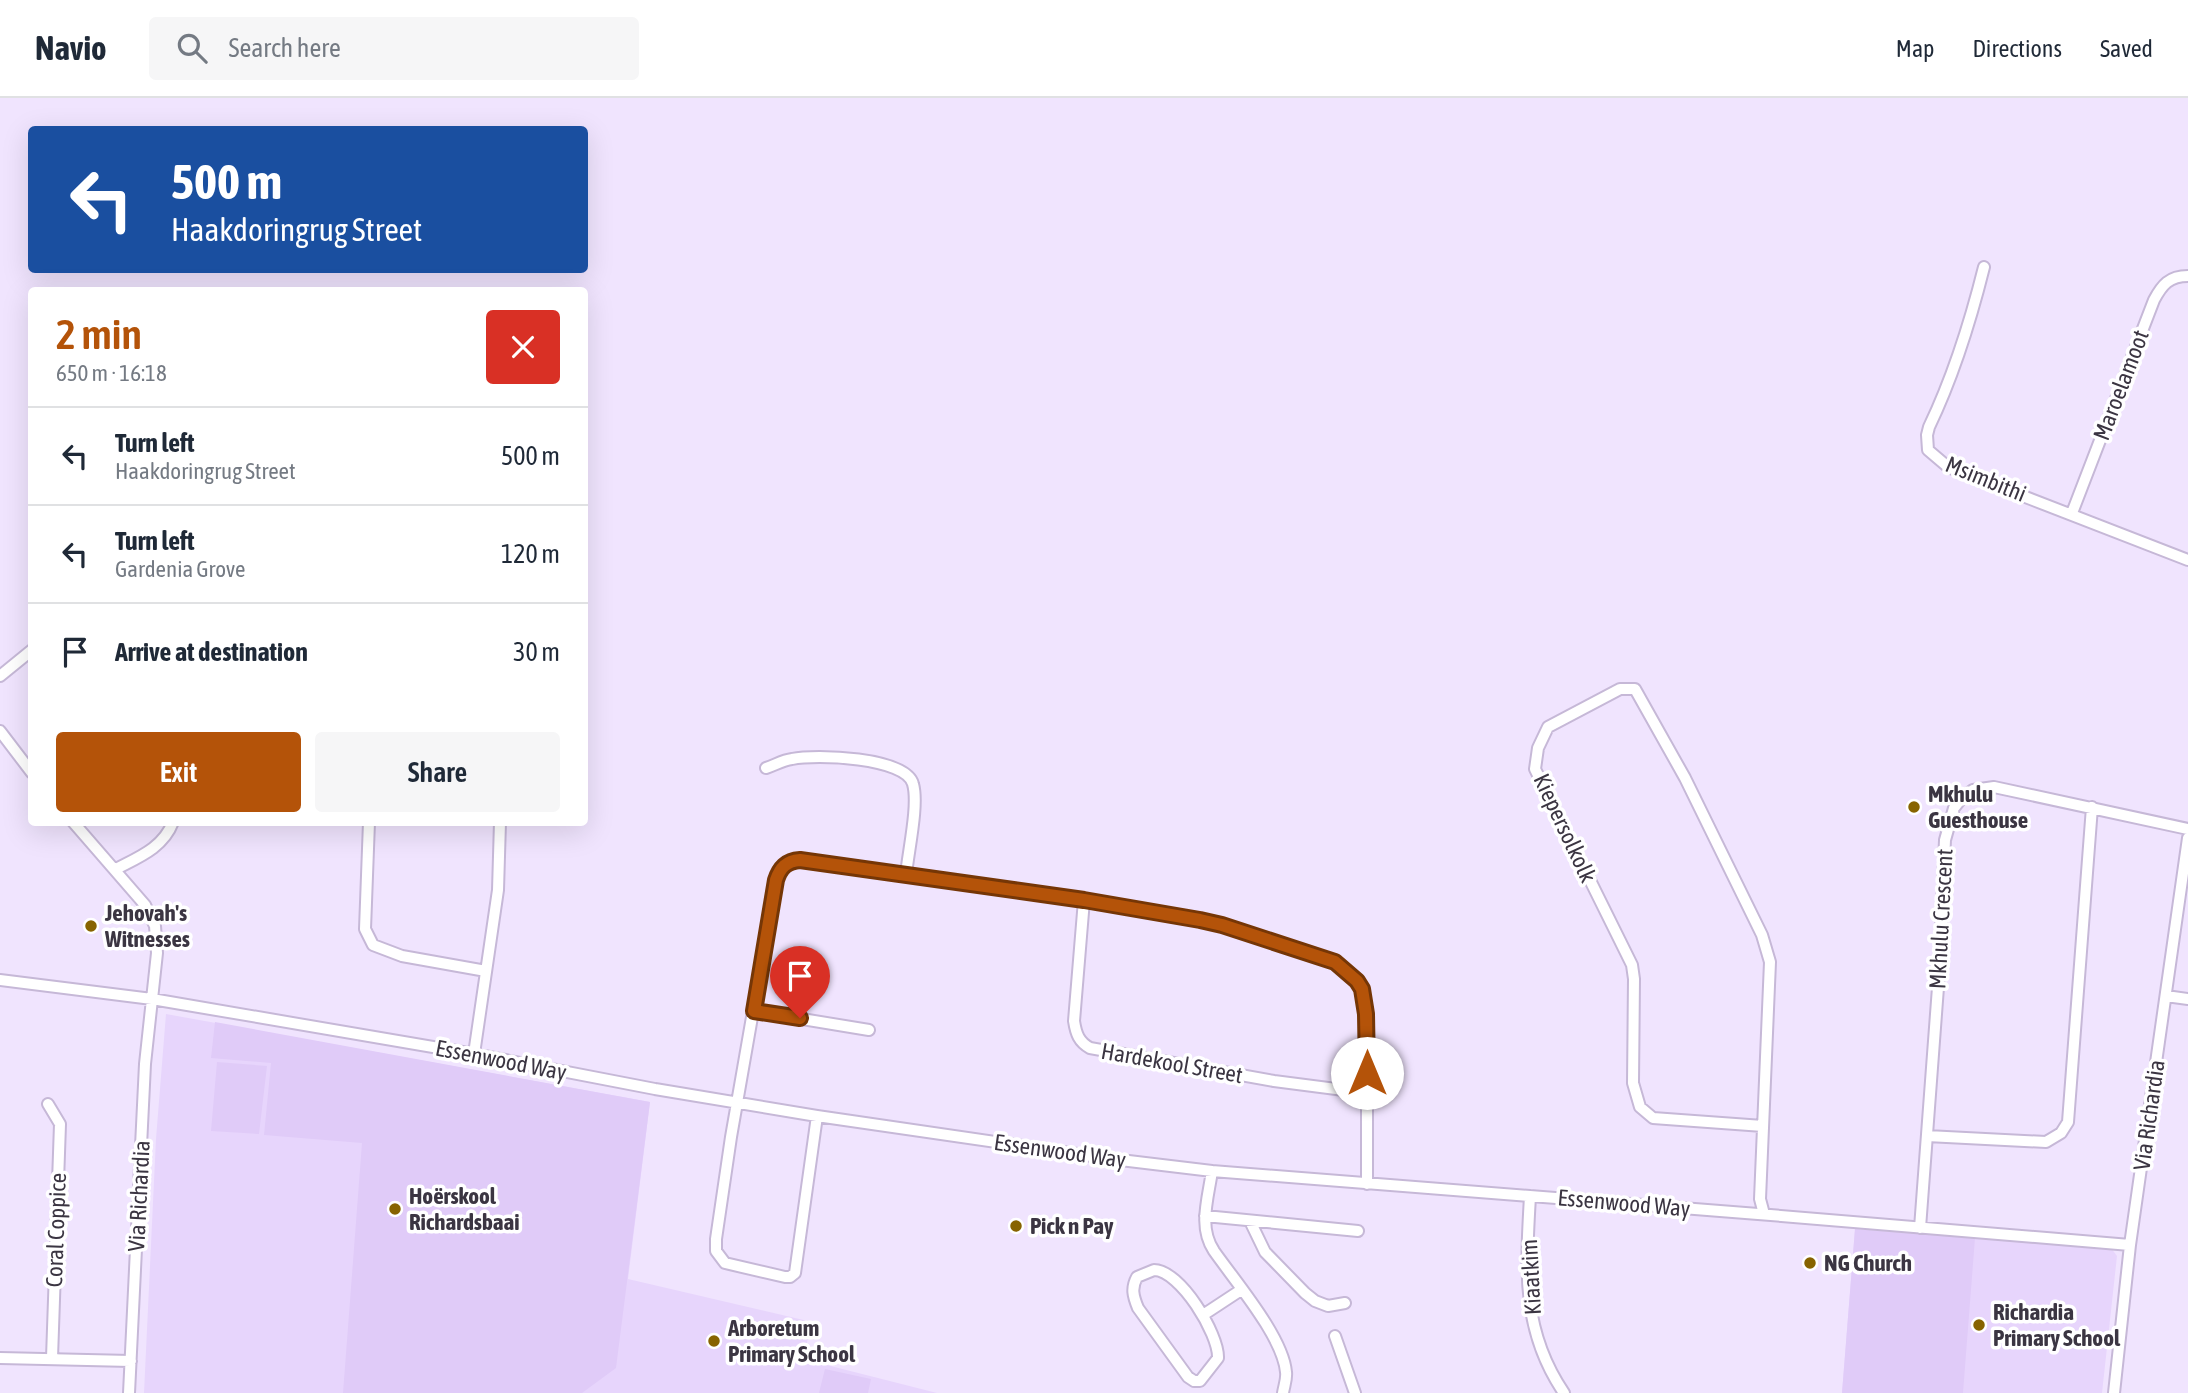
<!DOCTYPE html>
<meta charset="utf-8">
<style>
body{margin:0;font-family:"Asap Condensed",sans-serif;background:#f6f6f7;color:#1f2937;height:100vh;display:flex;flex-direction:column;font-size:26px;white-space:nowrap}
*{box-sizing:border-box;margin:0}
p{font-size:23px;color:#747a83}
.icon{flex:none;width:38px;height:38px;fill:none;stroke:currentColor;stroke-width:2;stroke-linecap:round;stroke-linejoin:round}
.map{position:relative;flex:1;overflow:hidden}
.sheet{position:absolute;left:28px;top:189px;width:560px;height:539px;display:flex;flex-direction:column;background:#fff;border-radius:7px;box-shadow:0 7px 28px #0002}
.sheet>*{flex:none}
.hud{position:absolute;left:28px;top:28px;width:560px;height:147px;border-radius:7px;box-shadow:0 7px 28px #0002;background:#1a4fa0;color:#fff;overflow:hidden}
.pin{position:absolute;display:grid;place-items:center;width:60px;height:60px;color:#fff;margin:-72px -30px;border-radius:50% 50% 50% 0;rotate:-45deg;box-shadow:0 0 7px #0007}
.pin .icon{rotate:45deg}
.me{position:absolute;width:77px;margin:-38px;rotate:0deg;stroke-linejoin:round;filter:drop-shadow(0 0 5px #0008)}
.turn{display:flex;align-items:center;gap:24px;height:147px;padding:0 28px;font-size:32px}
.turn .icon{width:91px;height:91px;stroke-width:2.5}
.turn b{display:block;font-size:49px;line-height:60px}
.round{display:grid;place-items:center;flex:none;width:74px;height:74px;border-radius:7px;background:#f6f6f7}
.overview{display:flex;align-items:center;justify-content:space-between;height:119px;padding:0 28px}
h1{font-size:42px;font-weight:600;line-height:52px;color:#b45309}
.button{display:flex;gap:14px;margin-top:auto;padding:14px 28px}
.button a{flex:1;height:80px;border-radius:7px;background:#b45309;color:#fff;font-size:28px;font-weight:600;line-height:80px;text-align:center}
.button a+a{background:#f6f6f7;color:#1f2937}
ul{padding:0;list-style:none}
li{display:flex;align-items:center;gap:21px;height:98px;padding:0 28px;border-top:2px solid #e0e1e3}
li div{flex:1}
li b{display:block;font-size:26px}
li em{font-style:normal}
header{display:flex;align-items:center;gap:42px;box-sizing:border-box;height:98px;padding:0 35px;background:#fff;border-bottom:2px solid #e0e1e3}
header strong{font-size:33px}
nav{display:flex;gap:38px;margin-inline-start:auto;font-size:24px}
.search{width:490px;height:63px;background:#f6f6f7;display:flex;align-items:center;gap:18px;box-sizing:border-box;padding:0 24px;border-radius:7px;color:#747a83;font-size:26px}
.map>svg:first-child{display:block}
.built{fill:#e7d5fc}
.green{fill:#e0cbf8}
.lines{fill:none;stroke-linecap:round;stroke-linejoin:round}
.street-casing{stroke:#c6b8d7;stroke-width:14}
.street{stroke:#fff;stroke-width:10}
.route-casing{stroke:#753606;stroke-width:18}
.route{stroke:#b45309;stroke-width:12}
.poi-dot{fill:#876300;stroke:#fff;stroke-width:2.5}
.labels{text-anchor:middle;stroke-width:7;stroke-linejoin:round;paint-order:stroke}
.street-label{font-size:23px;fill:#3b3542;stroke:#fff}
.poi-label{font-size:23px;font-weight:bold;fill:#3b3542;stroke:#fff;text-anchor:start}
</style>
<header>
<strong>Navio</strong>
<div class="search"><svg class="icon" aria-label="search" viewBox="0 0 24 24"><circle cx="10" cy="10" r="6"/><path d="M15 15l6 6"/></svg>Search here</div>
<nav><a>Map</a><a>Directions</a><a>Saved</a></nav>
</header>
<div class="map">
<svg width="2188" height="1295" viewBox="0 0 2188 1295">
<rect width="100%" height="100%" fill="#f0e4fe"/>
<!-- built -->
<path class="built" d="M166 916 650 1004 628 1181 812 1224 803 1261 937 1295H144L156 1041Z
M1855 1131 2111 1150 2117 1158 2102 1295H1842Z"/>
<!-- green -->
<path class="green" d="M215 924 650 1004 616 1270 582 1295H343L362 1045 264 1037 271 965 211 960Z
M217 964 267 968 259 1036 211 1033Z
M1855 1131 1975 1140 1963 1295H1842Z
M825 1271 871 1281 868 1295H819Z"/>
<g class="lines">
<!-- street casing -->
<g class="street-casing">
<path id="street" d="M1984 169C1970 225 1954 277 1929 329L1927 337 1928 352 1948 369 2188 462
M2072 415 2154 202C2162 187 2169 178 2188 178
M0 578 32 552
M0 633 32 675
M766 670C775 667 783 662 792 661 815 656 906 659 913 686 919 707 908 754 906 777
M73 724 145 807 155 828 157 855 145 966 129 1295
M369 724 365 831 373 847 402 858 486 873
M116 771C139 759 163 750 173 724
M1084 802 1074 923C1076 936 1079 944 1090 950L1274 983 1367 995
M0 882 152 901 474 956 655 991 817 1018 1112 1061 1212 1073 1758 1116 2130 1147
M2166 898 2188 901
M754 913 869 932
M474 956 498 792 500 724
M48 1006 60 1026 52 1260
M817 1018 795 1175 790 1179H785L725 1165 716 1153V1141L731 1039 776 782C780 770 787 763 800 762L1084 802 1200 822 1222 827 1340 867 1357 883 1364 901 1367 935V1086
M1763 1028 1653 1020 1640 1009 1633 985 1634 881 1632 867 1535 671 1538 650 1548 629 1620 591H1635L1685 680 1762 837 1770 864 1760 1101 1764 1116
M1927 1038 2046 1044 2061 1035 2068 1024 2092 709
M1212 1073C1208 1101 1198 1129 1214 1153 1235 1183 1283 1239 1286 1274 1287 1281 1284 1288 1283 1295
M1530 1098C1526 1170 1521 1232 1564 1295
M1205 1118 1358 1133
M1250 1123 1265 1154 1305 1195 1315 1203 1328 1208 1345 1205
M1920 1130 1939 876 1945 742 1954 710 1962 700 1973 692 1994 689 2188 731
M1154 1172C1180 1172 1219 1236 1218 1260L1200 1283H1194L1188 1279 1138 1210C1133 1198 1131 1190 1137 1179Z
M1203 1217 1241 1192
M1335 1238 1355 1295
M0 1260 131 1263
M2114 1295 2130 1147 2188 740"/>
</g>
<!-- street -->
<use href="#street" class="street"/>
</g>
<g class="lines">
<!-- route casing -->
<g class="route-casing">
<path id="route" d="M800 920 754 913 776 782C780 770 786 763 800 762L1084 802 1200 822 1222 827 1335 864 1357 883 1362 891 1366 916 1367 975"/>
</g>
<!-- route -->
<use href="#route" class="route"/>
</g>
<!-- markers -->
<g class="poi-dot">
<circle cx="1914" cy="709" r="7"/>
<circle cx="91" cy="828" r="7"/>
<circle cx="395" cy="1111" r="7"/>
<circle cx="1016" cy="1128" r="7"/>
<circle cx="1810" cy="1165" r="7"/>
<circle cx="1979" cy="1227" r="7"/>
<circle cx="714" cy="1243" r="7"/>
</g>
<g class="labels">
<!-- street labels -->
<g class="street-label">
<text transform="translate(2121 287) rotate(-69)" y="8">Maroelamoot</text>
<text transform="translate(1986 381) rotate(22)" y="8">Msimbithi</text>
<text transform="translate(1565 730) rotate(65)" y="8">Kiepersolkolk</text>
<text transform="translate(1941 821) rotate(-87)" y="8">Mkhulu Crescent</text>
<text transform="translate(501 962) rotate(11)" y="8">Essenwood Way</text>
<text transform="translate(1172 965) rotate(10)" y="8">Hardekool Street</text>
<text transform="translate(2149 1017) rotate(-82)" y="8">Via Richardia</text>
<text transform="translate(1060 1053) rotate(8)" y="8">Essenwood Way</text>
<text transform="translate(139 1098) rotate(-87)" y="8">Via Richardia</text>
<text transform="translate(1624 1105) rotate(5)" y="8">Essenwood Way</text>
<text transform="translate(56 1132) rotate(-88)" y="8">Coral Coppice</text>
<text transform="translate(1531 1179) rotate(-93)" y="8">Kiaatkim</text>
</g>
<!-- poi labels -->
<g class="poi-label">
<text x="1928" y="704">Mkhulu<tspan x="1928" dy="26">Guesthouse</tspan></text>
<text x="105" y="823">Jehovah's<tspan x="105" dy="26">Witnesses</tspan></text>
<text x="409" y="1106">Hoërskool<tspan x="409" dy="26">Richardsbaai</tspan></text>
<text x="1030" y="1136">Pick n Pay</text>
<text x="1824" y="1173">NG Church</text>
<text x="1993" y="1222">Richardia<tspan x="1993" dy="26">Primary School</tspan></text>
<text x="728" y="1238">Arboretum<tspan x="728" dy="26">Primary School</tspan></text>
</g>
</g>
</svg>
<div class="pin" style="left:800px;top:920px;background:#d93025"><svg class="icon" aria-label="arrive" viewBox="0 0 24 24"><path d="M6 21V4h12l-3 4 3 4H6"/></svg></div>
<svg class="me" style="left:1367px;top:975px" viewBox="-20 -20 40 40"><circle r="19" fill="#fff"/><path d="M0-13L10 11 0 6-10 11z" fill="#b45309"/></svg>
<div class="hud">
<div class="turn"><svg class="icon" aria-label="left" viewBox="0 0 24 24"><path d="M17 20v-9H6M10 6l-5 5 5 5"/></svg><div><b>500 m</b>Haakdoringrug Street</div></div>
</div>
<section class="sheet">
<div class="overview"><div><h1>2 min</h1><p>650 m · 16:18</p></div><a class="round" style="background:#d93025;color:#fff"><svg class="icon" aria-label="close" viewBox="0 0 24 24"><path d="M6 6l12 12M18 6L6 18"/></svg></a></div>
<ul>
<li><svg class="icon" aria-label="left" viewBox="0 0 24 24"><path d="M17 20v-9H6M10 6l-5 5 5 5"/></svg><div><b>Turn left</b><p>Haakdoringrug Street</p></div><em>500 m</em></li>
<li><svg class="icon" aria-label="left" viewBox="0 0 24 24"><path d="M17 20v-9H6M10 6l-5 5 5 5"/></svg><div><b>Turn left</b><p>Gardenia Grove</p></div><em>120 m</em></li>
<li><svg class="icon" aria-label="arrive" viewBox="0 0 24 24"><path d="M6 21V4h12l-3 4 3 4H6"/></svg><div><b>Arrive at destination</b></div><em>30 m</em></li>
</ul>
<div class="button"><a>Exit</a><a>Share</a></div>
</section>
</div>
